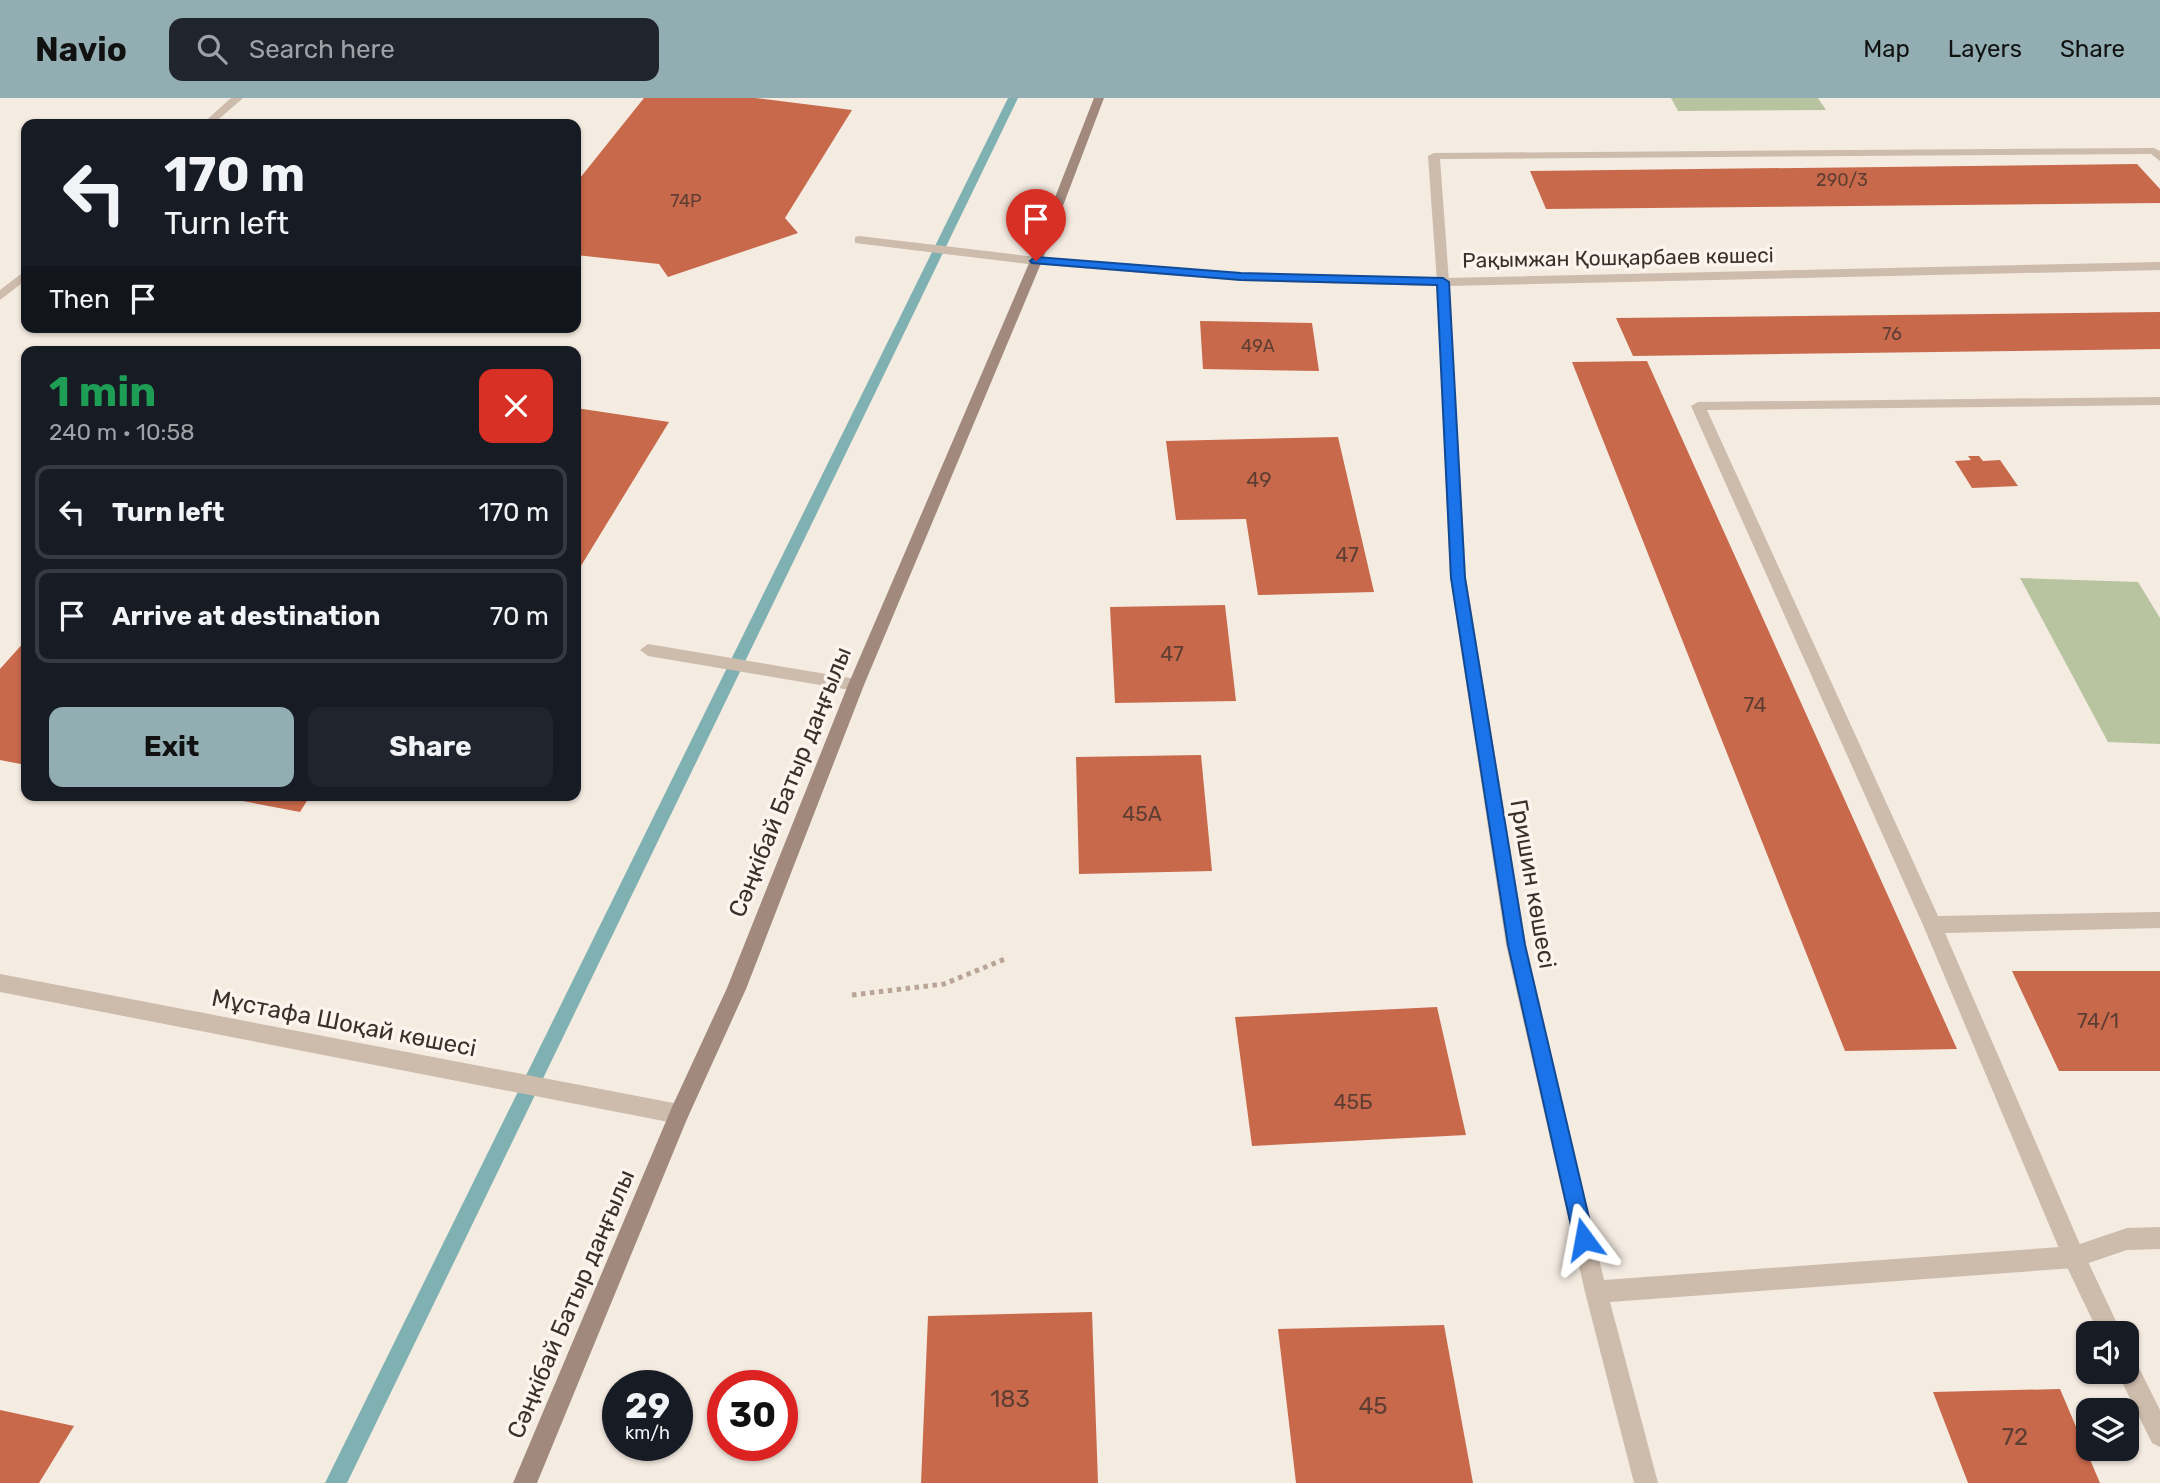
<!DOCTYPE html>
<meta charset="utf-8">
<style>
body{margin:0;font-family:Rubik,sans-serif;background:#20242c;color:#f1f3f6;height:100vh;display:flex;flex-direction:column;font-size:26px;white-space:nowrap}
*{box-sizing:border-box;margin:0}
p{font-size:23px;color:#9ea1a6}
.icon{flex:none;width:38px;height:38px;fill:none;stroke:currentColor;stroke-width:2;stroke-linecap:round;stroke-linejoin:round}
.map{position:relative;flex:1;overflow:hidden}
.sheet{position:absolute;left:21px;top:248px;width:560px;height:455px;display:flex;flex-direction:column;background:#171b24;border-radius:14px;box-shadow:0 2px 5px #0004}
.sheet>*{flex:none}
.guide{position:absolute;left:21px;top:21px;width:560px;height:214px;border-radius:14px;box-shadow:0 2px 5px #0004;background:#171b24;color:#f1f3f6;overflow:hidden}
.buttons{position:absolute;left:2076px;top:1223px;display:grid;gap:14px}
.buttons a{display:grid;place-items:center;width:63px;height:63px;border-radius:14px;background:#171b24;box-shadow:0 2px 5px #0004;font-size:35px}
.speed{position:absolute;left:602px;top:1272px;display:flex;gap:14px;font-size:35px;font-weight:700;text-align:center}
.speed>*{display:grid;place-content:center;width:91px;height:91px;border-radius:50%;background:#171b24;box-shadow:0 2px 5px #0004;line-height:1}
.speed small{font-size:18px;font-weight:400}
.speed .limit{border:10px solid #d22;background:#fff;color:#111}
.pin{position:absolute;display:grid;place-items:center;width:60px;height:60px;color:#fff;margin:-72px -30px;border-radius:50% 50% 50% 0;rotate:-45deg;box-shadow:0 0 7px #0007}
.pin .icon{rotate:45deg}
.me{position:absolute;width:77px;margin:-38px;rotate:347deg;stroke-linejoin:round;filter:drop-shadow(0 0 5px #0008)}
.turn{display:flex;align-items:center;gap:24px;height:147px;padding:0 28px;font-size:32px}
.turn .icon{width:91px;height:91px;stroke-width:2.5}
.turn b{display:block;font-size:49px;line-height:60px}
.then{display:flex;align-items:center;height:66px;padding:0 28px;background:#0003;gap:14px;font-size:26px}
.round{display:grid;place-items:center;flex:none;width:74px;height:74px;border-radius:14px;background:#20242c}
.summary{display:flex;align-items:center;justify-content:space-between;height:119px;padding:0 28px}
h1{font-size:42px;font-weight:700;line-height:52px;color:#1e9e55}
.cta{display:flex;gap:14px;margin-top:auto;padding:14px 28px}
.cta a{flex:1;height:80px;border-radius:14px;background:#92aeb2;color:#111;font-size:28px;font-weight:700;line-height:80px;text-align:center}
.cta a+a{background:#20242c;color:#f1f3f6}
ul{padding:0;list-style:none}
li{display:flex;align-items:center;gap:21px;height:94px;margin:0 14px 10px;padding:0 14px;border:4px solid #363941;border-radius:14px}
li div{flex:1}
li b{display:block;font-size:26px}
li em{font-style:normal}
header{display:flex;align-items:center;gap:42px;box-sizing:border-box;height:98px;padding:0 35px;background:#92aeb2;color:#111}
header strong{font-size:33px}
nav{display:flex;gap:38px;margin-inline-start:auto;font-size:24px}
.search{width:490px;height:63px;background:#20242c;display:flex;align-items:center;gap:18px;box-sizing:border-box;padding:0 24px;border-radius:14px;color:#9ea1a6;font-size:26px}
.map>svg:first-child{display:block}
.green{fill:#b8c4a0}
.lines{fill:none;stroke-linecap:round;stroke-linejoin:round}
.stream{fill:#7fb0b2;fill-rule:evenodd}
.building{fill:#c8694b}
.path{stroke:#b9a596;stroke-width:5;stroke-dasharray:4.5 4.5;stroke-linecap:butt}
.service{fill:#cdbbac;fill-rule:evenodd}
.minor{fill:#cdbbac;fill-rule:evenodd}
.tertiary{fill:#cdbbac;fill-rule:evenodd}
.secondary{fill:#a18a7d;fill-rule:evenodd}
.route{fill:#1a73e8;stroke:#114b97;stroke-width:2}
.labels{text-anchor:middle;stroke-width:7;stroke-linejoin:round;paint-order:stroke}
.far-number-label{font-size:18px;fill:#5e3e33}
.far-street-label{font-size:21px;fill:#3b302b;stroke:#fbf5ee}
.number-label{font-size:21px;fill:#5e3e33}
.street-label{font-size:24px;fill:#3b302b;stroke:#fbf5ee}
.near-number-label{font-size:24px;fill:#5e3e33}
</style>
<header>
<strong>Navio</strong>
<div class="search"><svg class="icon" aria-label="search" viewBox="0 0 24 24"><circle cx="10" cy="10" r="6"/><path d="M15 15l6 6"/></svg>Search here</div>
<nav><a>Map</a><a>Layers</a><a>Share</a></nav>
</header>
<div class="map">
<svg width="2160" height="1385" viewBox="0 0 2160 1385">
<rect width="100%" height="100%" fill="#f4ebe1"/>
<!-- green -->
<path class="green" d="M1671 0H1818L1826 12 1678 13Z
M2020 480 2138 484 2160 520V646L2108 644Z"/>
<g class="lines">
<!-- stream -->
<path class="stream" d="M1008 0H1018L347 1385H325Z"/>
</g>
<!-- building -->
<path class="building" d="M644 0H755L852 12 785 120 798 135 668 179 659 166 576 157V85Z
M2137 66 2160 91V105L1546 111 1530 73Z
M2160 214V251L1633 258 1616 220Z
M1200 223 1312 225 1319 273 1203 271Z
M1647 263 1957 951 1845 953 1572 264Z
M576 310 669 324 576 476Z
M1338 339 1374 494 1258 497 1246 421 1176 422 1166 343Z
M1968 358H1979L1983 363 2000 362 2018 388 1972 390 1955 363 1971 362Z
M1225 507 1236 603 1115 605 1110 509Z
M26 542V667L0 662V571Z
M1201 657 1212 773 1079 776 1076 659Z
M216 698H310L300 714Z
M2012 873H2160V973H2059Z
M1437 909 1466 1037 1252 1048 1235 919Z
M1092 1214 1098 1385H921L928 1218Z
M1444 1227 1473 1385H1296L1278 1231Z
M2060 1291 2100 1385H1968L1933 1294Z
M0 1312 74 1328 39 1385H0Z"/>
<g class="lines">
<!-- path -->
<path class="path" d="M852 897 944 886 1005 861"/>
<!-- service -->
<path class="service" d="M231 0H243L213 26H202Z
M2154 50 2160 53V63L2151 56 1440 61 1449 184 1443 188 1437 184 1428 58 1434 55Z
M859 138 1036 159 1042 163 1036 167 855 145V139Z
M26 172V182L0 202V192Z
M2160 299V307L1707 312 1938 818 2160 814V830L1945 835 2082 1151 2122 1236H2099L2066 1167 1923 827 1691 308 1698 304Z
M648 546 856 581 864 587 856 593 648 558 640 552Z
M2126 1257 2134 1260 2160 1312V1349L2152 1345 2117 1274H2126Z"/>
<!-- minor -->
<path class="minor" d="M1036 159 1241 175 1443 180 2160 164V172L1449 188 1466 479 1526 847 1604 1182 2074 1148 2127 1130 2160 1129V1151L2127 1152 2074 1170 1610 1204 1658 1385H1634L1585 1194 1506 847 1450 479 1437 188 1241 183 1032 166 1030 163Z"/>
<!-- tertiary -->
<path class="tertiary" d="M0 876 679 1006 686 1009 689 1016 686 1023 679 1026 0 894Z"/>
<!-- secondary -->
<path class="secondary" d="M1094 0H1104L1042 163 864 587 746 891 687 1021 537 1385H513L672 1009 727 890 848 587 1030 163Z"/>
</g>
<!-- route -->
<path class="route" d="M1036 159 1241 175 1443 180 1449 184 1465 480 1525 847 1594 1141 1591 1148 1584 1151 1577 1148 1574 1141 1508 847 1451 480 1437 187 1241 182 1032 165 1030 163Z"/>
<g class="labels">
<!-- far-number labels -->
<g class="far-number-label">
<text x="1842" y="88">290/3</text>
<text x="686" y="109">74Р</text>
<text x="1892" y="242">76</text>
<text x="1258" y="254">49А</text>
</g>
<!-- far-street labels -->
<g class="far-street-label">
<text transform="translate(1618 160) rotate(-1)" y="7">Рақымжан Қошқарбаев көшесі</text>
</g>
<!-- number labels -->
<g class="number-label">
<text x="1259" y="389">49</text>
<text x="1347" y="464">47</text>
<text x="1172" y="563">47</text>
<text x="1755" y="614">74</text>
<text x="1142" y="723">45А</text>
<text x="2098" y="930">74/1</text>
<text x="1353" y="1011">45Б</text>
</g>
<!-- street labels -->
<g class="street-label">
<text transform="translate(790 684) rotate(-68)" y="8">Сәңкібай Батыр даңғылы</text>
<text transform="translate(1533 786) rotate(80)" y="8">Гришин көшесі</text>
<text transform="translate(344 925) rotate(11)" y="8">Мұстафа Шоқай көшесі</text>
<text transform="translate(571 1206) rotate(-67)" y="8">Сәңкібай Батыр даңғылы</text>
</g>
<!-- near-number labels -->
<g class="near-number-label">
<text x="1010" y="1309">183</text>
<text x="1373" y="1316">45</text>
<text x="2015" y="1347">72</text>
</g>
</g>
</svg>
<div class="buttons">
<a><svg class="icon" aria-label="sound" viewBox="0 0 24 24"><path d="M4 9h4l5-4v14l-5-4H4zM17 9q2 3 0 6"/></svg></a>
<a><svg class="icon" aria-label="layers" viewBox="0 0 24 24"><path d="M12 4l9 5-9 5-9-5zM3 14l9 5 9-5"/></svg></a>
</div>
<div class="speed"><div>29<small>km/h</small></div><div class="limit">30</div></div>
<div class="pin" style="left:1036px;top:163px;background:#d93025"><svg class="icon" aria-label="arrive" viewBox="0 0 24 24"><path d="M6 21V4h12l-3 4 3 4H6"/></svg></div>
<svg class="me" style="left:1584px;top:1141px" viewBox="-20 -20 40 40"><path d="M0-17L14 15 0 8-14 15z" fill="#1a73e8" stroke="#fff" stroke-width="4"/></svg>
<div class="guide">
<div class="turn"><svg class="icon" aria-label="left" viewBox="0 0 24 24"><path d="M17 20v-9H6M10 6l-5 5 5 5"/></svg><div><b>170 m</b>Turn left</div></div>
<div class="then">Then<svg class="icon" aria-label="arrive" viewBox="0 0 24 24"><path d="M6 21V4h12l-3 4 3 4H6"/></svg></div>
</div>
<section class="sheet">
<div class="summary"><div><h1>1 min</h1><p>240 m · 10:58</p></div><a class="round" style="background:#d93025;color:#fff"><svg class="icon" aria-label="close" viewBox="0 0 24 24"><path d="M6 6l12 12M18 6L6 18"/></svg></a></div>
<ul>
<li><svg class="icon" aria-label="left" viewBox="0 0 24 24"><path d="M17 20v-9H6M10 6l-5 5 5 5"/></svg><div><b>Turn left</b></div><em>170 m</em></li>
<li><svg class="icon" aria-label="arrive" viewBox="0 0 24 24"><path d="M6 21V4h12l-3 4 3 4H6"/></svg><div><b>Arrive at destination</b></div><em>70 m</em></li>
</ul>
<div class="cta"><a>Exit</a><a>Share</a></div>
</section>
</div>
